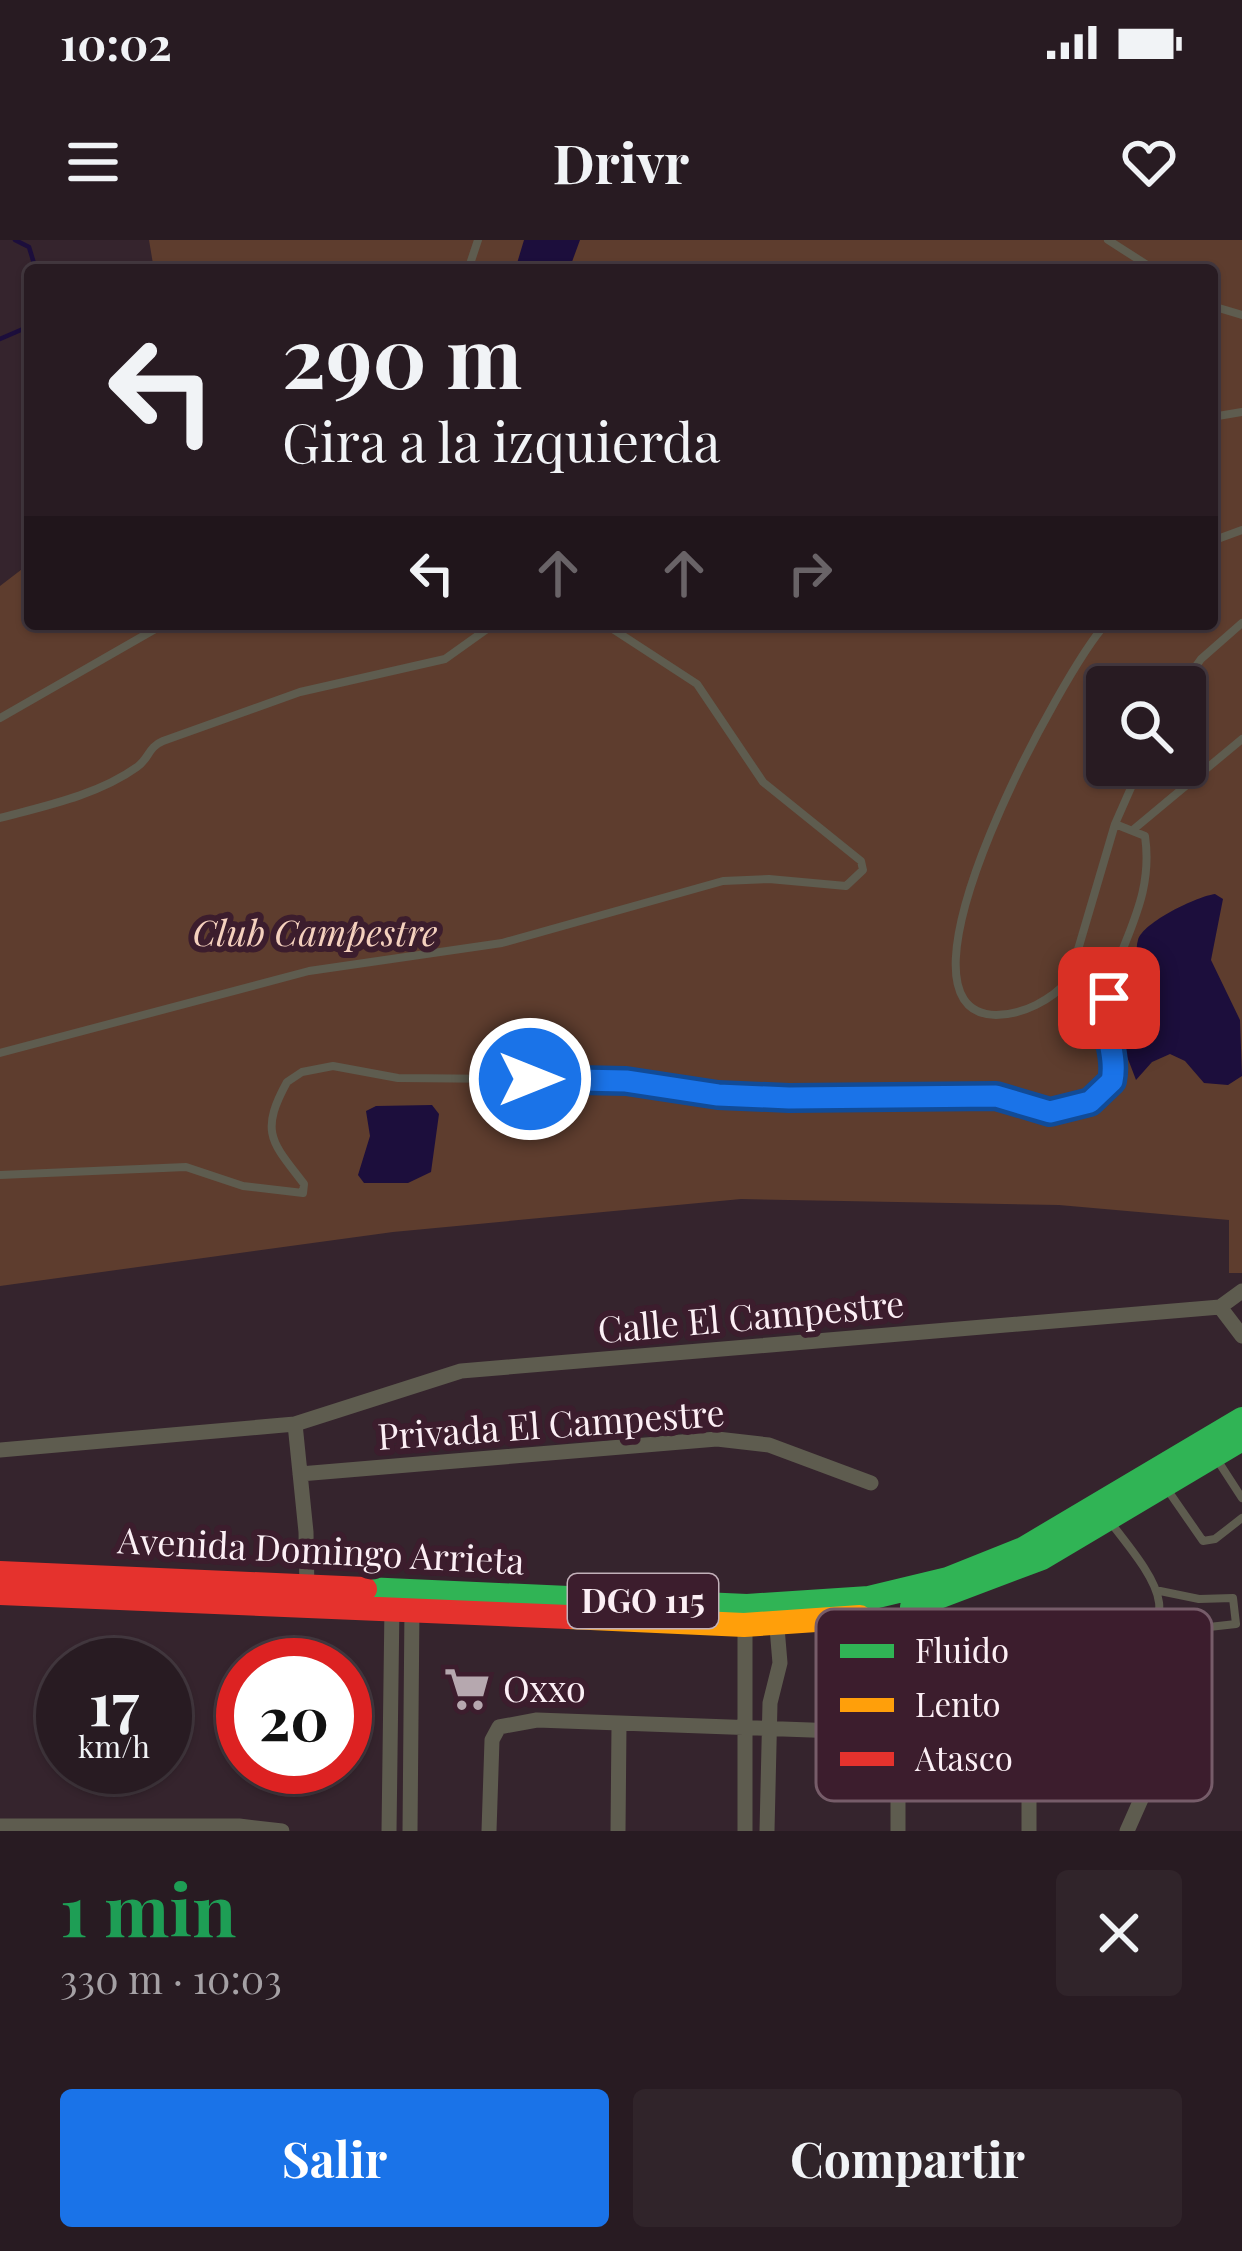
<!DOCTYPE html>
<html lang="es">
<meta charset="utf-8">
<style>
body{margin:0;font-family:"Playfair Display",serif;background:#30242a;color:#f1f3f6;height:100vh;display:flex;flex-direction:column;font-size:45px;white-space:nowrap}
*{box-sizing:border-box;margin:0}
p{font-size:39px;color:#a5a1a5}
.icon{flex:none;width:66px;height:66px;fill:none;stroke:currentColor;stroke-width:2;stroke-linecap:round;stroke-linejoin:round}
.map{position:relative;height:1591px;overflow:hidden}
.sheet{display:flex;flex-direction:column;background:#281b22;flex:1}
.sheet>*{flex:none}
.guide{position:absolute;left:24px;top:24px;width:1194px;height:366px;border-radius:12px;box-shadow:0 3px 9px #0004,0 0 0 3px #443940;background:#281b22;color:#f1f3f6;overflow:hidden}
.fabs{position:absolute;left:1086px;top:426px;display:grid;gap:24px}
.fabs a{display:grid;place-items:center;width:120px;height:120px;border-radius:12px;background:#281b22;box-shadow:0 3px 9px #0004,0 0 0 3px #443940;font-size:60px}
.speed{position:absolute;left:36px;top:1398px;display:flex;gap:24px;font-size:60px;font-weight:700;text-align:center}
.speed>*{display:grid;place-content:center;width:156px;height:156px;border-radius:50%;background:#281b22;box-shadow:0 3px 9px #0004,0 0 0 3px #443940;line-height:1}
.speed small{font-size:30px;font-weight:400}
.speed .limit{border:18px solid #d22;background:#fff;color:#111}
.pin{position:absolute;display:grid;place-items:center;width:102px;height:102px;color:#fff;margin:-51px;border-radius:24px;box-shadow:0 6px 18px #0006}
.me{position:absolute;width:132px;margin:-66px;rotate:90deg;stroke-linejoin:round;filter:drop-shadow(0 0 9px #0008)}
.turn{display:flex;align-items:center;gap:42px;height:252px;padding:0 60px;font-size:54px}
.turn .icon{width:156px;height:156px;stroke-width:2.5}
.turn b{display:block;font-size:84px;line-height:102px}
.lanes{display:flex;align-items:center;height:114px;padding:0 60px;background:#0003;justify-content:center;gap:60px;direction:ltr}
.lanes .off{opacity:.35}
.round{display:grid;place-items:center;flex:none;width:126px;height:126px;border-radius:12px;background:#30242a}
.head{display:flex;align-items:center;justify-content:space-between;height:204px;padding:0 60px}
h1{font-size:72px;font-weight:700;line-height:90px;color:#1e9e55}
.button{display:flex;gap:24px;margin-top:auto;padding:24px 60px}
.button a{flex:1;height:138px;border-radius:12px;background:#1a73e8;color:#fff;font-size:48px;font-weight:700;line-height:138px;text-align:center}
.button a+a{background:#30242a;color:#f1f3f6}
.status{display:flex;justify-content:space-between;align-items:center;height:84px;padding:0 60px;background:#281b22;direction:ltr}
.status svg{height:33px;fill:currentColor}
header{display:flex;justify-content:space-between;align-items:center;height:156px;padding:0 60px;background:#281b22;font-size:54px;font-weight:700}
.map>svg:first-child{display:block}
.green{fill:#5e3d2e;fill-rule:evenodd}
.water{fill:#1c0e3c}
.lines{fill:none;stroke-linecap:round;stroke-linejoin:round}
.stream{stroke:#1c0e3c;stroke-width:4.5}
.lane{stroke:#5e5c4f;stroke-width:8}
.street{stroke:#5e5c4f;stroke-width:15}
.fast{stroke:#30b455;stroke-width:24}
.slow{stroke:#ff9f0a;stroke-width:24}
.jam{stroke:#e5322d;stroke-width:24}
.route-casing{stroke:#114b97;stroke-width:30}
.route{stroke:#1a73e8;stroke-width:21}
.labels{text-anchor:middle;stroke-width:12;stroke-linejoin:round;paint-order:stroke}
.shield{fill:#3c1d2d;stroke:#c2b0b9;stroke-width:3}
.shield-label{font-size:33px;font-weight:bold;fill:#fceff5}
.park-label{font-size:36px;font-style:italic;fill:#f5d1be;stroke:#3c1d2d}
.street-label{font-size:36px;fill:#fceff5;stroke:#3c1d2d}
.poi-label{font-size:36px;fill:#fceff5;stroke:#3c1d2d;text-anchor:start}
.key{fill:#3c1d2d;stroke:#765c69;stroke-width:3}
.key-label{font-size:33px;fill:#fceff5}
</style>
<div class="status"><b>10:02</b><svg viewBox="0 0 49 12"><path d="M0 12V9h3v3zM5 12V6h3v6zM10 12V3h3v9zM15 12V0h3v12zM26 1h20v11H26zM47 4h2v5h-2z"/></svg></div>
<header><svg class="icon" aria-label="menu" viewBox="0 0 24 24"><path d="M4 6h16M4 12h16M4 18h16"/></svg>Drivr<svg class="icon" aria-label="heart" viewBox="0 0 24 24"><path d="M12 20l-8-8c-3-5 5-10 8-4 3-6 11-1 8 4z"/></svg></header>
<div class="map">
<svg width="1242" height="1591" viewBox="0 0 1242 1591">
<rect width="100%" height="100%" fill="#35242d"/>
<!-- green -->
<path class="green" d="M149 0H1242V1033H1229V980L1059 965 741 959 393 992 0 1046V346L30 323V384H1212V30H154ZM1107 447H1185V525H1107Z"/>
<!-- water -->
<path class="water" d="M524 0H580L569 30H515Z
M1215 654 1223 659 1211 720 1240 780 1242 836 1228 845 1204 843 1185 821 1170 814 1152 822 1136 840C1128 817 1115 793 1116 769 1117 755 1127 739 1133 726 1139 716 1135 710 1138 700 1143 682 1198 656 1215 654Z
M432 865 439 874 431 932 408 943H364L358 935 370 896 366 871 376 866Z"/>
<g class="lines">
<!-- stream -->
<path class="stream" d="M15 0 29 7 36 30
M0 99 30 86"/>
<!-- lane -->
<path class="lane" d="M1108 0 1155 30
M468 30 478 0
M1212 66 1242 75
M1212 177 1242 172
M1212 301 1242 290
M1106 384C1067 424 873 773 996 775 1023 775 1051 760 1069 740L1115 584 1141 525
M1181 447 1201 419 1242 383
M0 478 164 384
M0 578C45 566 98 555 137 527 149 519 148 507 163 501L300 452 445 419 494 384
M1134 589 1242 499
M0 813 309 731 502 703 723 641 769 639 846 646 863 630 861 621 763 542 697 444 605 384
M0 935 186 927 243 946 303 953 304 944C272 902 259 893 287 842L302 832 333 826 398 838 626 840 718 855 789 858 996 856 1050 872 1090 862 1112 841C1118 814 1102 793 1106 767 1115 705 1155 665 1145 596L1115 584
M1216 1218 1242 1258
M1169 1252 1203 1301 1215 1299 1242 1278
M1157 1373 1200 1388 1236 1384 1233 1358 1199 1359 1160 1351
M1094 1409C1201 1393 1154 1338 1111 1283"/>
<!-- street -->
<path class="street" d="M1220 1067 1242 1096
M295 1184 306 1292 307 1352
M0 1210 295 1184 461 1131 1220 1067 1242 1051
M300 1234 717 1199 769 1205 871 1243
M745 1381V1591
M898 1497V1591
M0 1586H239L282 1591
M389 1591 392 1365
M410 1591 412 1366
M489 1591 492 1500 499 1487 537 1480 1141 1502 1156 1509 1158 1521 1127 1591
M618 1591 619 1485
M767 1591 770 1463 780 1423 776 1376
M1029 1591V1499"/>
<!-- fast -->
<path class="fast" d="M365 1349 747 1366 869 1358 948 1339 1023 1309 1242 1179
M912 1367 1042 1318 1242 1199"/>
<!-- slow -->
<path class="slow" d="M569 1377 744 1385 860 1377"/>
<!-- jam -->
<path class="jam" d="M0 1333 365 1349
M0 1353 569 1377"/>
</g>
<g class="lines">
<!-- route casing -->
<g class="route-casing">
<path id="route" d="M530 839 626 841 718 855 789 858 996 856 1050 872 1090 862 1112 841C1118 812 1100 786 1109 758"/>
</g>
<!-- route -->
<use href="#route" class="route"/>
</g>
<!-- icons -->
<defs>
<g id="supermarket-bare" transform="scale(3.6)"><path d="M-6-5.5h2.5l.6 2H6L4.5 2H-2.5L-4.4-4H-6ZM-1.5 3.2a1.3 1.3 0 1 0 .1 0ZM3 3.2a1.3 1.3 0 1 0 .1 0Z" fill="#b6a8af" stroke="#3c1d2d" stroke-width="2.5" paint-order="stroke"/></g>
</defs>
<g fill-rule="evenodd">
<use href="#supermarket-bare" x="467" y="1449"/>
</g>
<g class="labels">
<!-- shield labels -->
<rect class="shield" x="568" y="1334" width="150" height="54" rx="9"/>
<g class="shield-label">
<text x="643" y="1373">DGO 115</text>
</g>
<!-- park labels -->
<g class="park-label">
<text x="315" y="706">Club Campestre</text>
</g>
<!-- street labels -->
<g class="street-label">
<text transform="translate(751 1077) rotate(-5)" y="13">Calle El Campestre</text>
<text transform="translate(551 1185) rotate(-4)" y="13">Privada El Campestre</text>
<text transform="translate(321 1311) rotate(3)" y="13">Avenida Domingo Arrieta</text>
</g>
<!-- poi labels -->
<g class="poi-label">
<text x="503" y="1462">Oxxo</text>
</g>
</g>
<!-- legend -->
<rect x="816" y="1369" width="396" height="192" rx="18" class="key"/>
<rect x="840" y="1404" width="54" height="14" fill="#30b455"/>
<rect x="840" y="1458" width="54" height="14" fill="#ff9f0a"/>
<rect x="840" y="1512" width="54" height="14" fill="#e5322d"/>
<g class="key-label">
<text x="915" y="1423">Fluido</text>
<text x="915" y="1477">Lento</text>
<text x="915" y="1531">Atasco</text>
</g>
</svg>
<div class="fabs">
<a><svg class="icon" aria-label="search" viewBox="0 0 24 24"><circle cx="10" cy="10" r="6"/><path d="M15 15l6 6"/></svg></a>
</div>
<div class="speed"><div>17<small>km/h</small></div><div class="limit">20</div></div>
<div class="pin" style="left:1109px;top:758px;background:#d93025"><svg class="icon" aria-label="arrive" viewBox="0 0 24 24"><path d="M6 21V4h12l-3 4 3 4H6"/></svg></div>
<svg class="me" style="left:530px;top:839px" viewBox="-20 -20 40 40"><circle r="17" fill="#1a73e8" stroke="#fff" stroke-width="3"/><path d="M0-11L8 9 0 5-8 9z" fill="#fff"/></svg>
<div class="guide">
<div class="turn"><svg class="icon" aria-label="left" viewBox="0 0 24 24"><path d="M17 20v-9H6M10 6l-5 5 5 5"/></svg><div><b>290 m</b>Gira a la izquierda</div></div>
<div class="lanes"><svg class="icon" aria-label="left" viewBox="0 0 24 24"><path d="M17 20v-9H6M10 6l-5 5 5 5"/></svg><svg class="icon off" aria-label="ahead" viewBox="0 0 24 24"><path d="M12 20V5M6 11l6-6 6 6"/></svg><svg class="icon off" aria-label="ahead" viewBox="0 0 24 24"><path d="M12 20V5M6 11l6-6 6 6"/></svg><svg class="icon off" aria-label="right" viewBox="0 0 24 24"><path d="M7 20v-9h11M14 6l5 5-5 5"/></svg></div>
</div>
</div>
<section class="sheet">
<div class="head"><div><h1>1 min</h1><p>330 m · 10:03</p></div><a class="round"><svg class="icon" aria-label="close" viewBox="0 0 24 24"><path d="M6 6l12 12M18 6L6 18"/></svg></a></div>
<div class="button"><a>Salir</a><a>Compartir</a></div>
</section>
